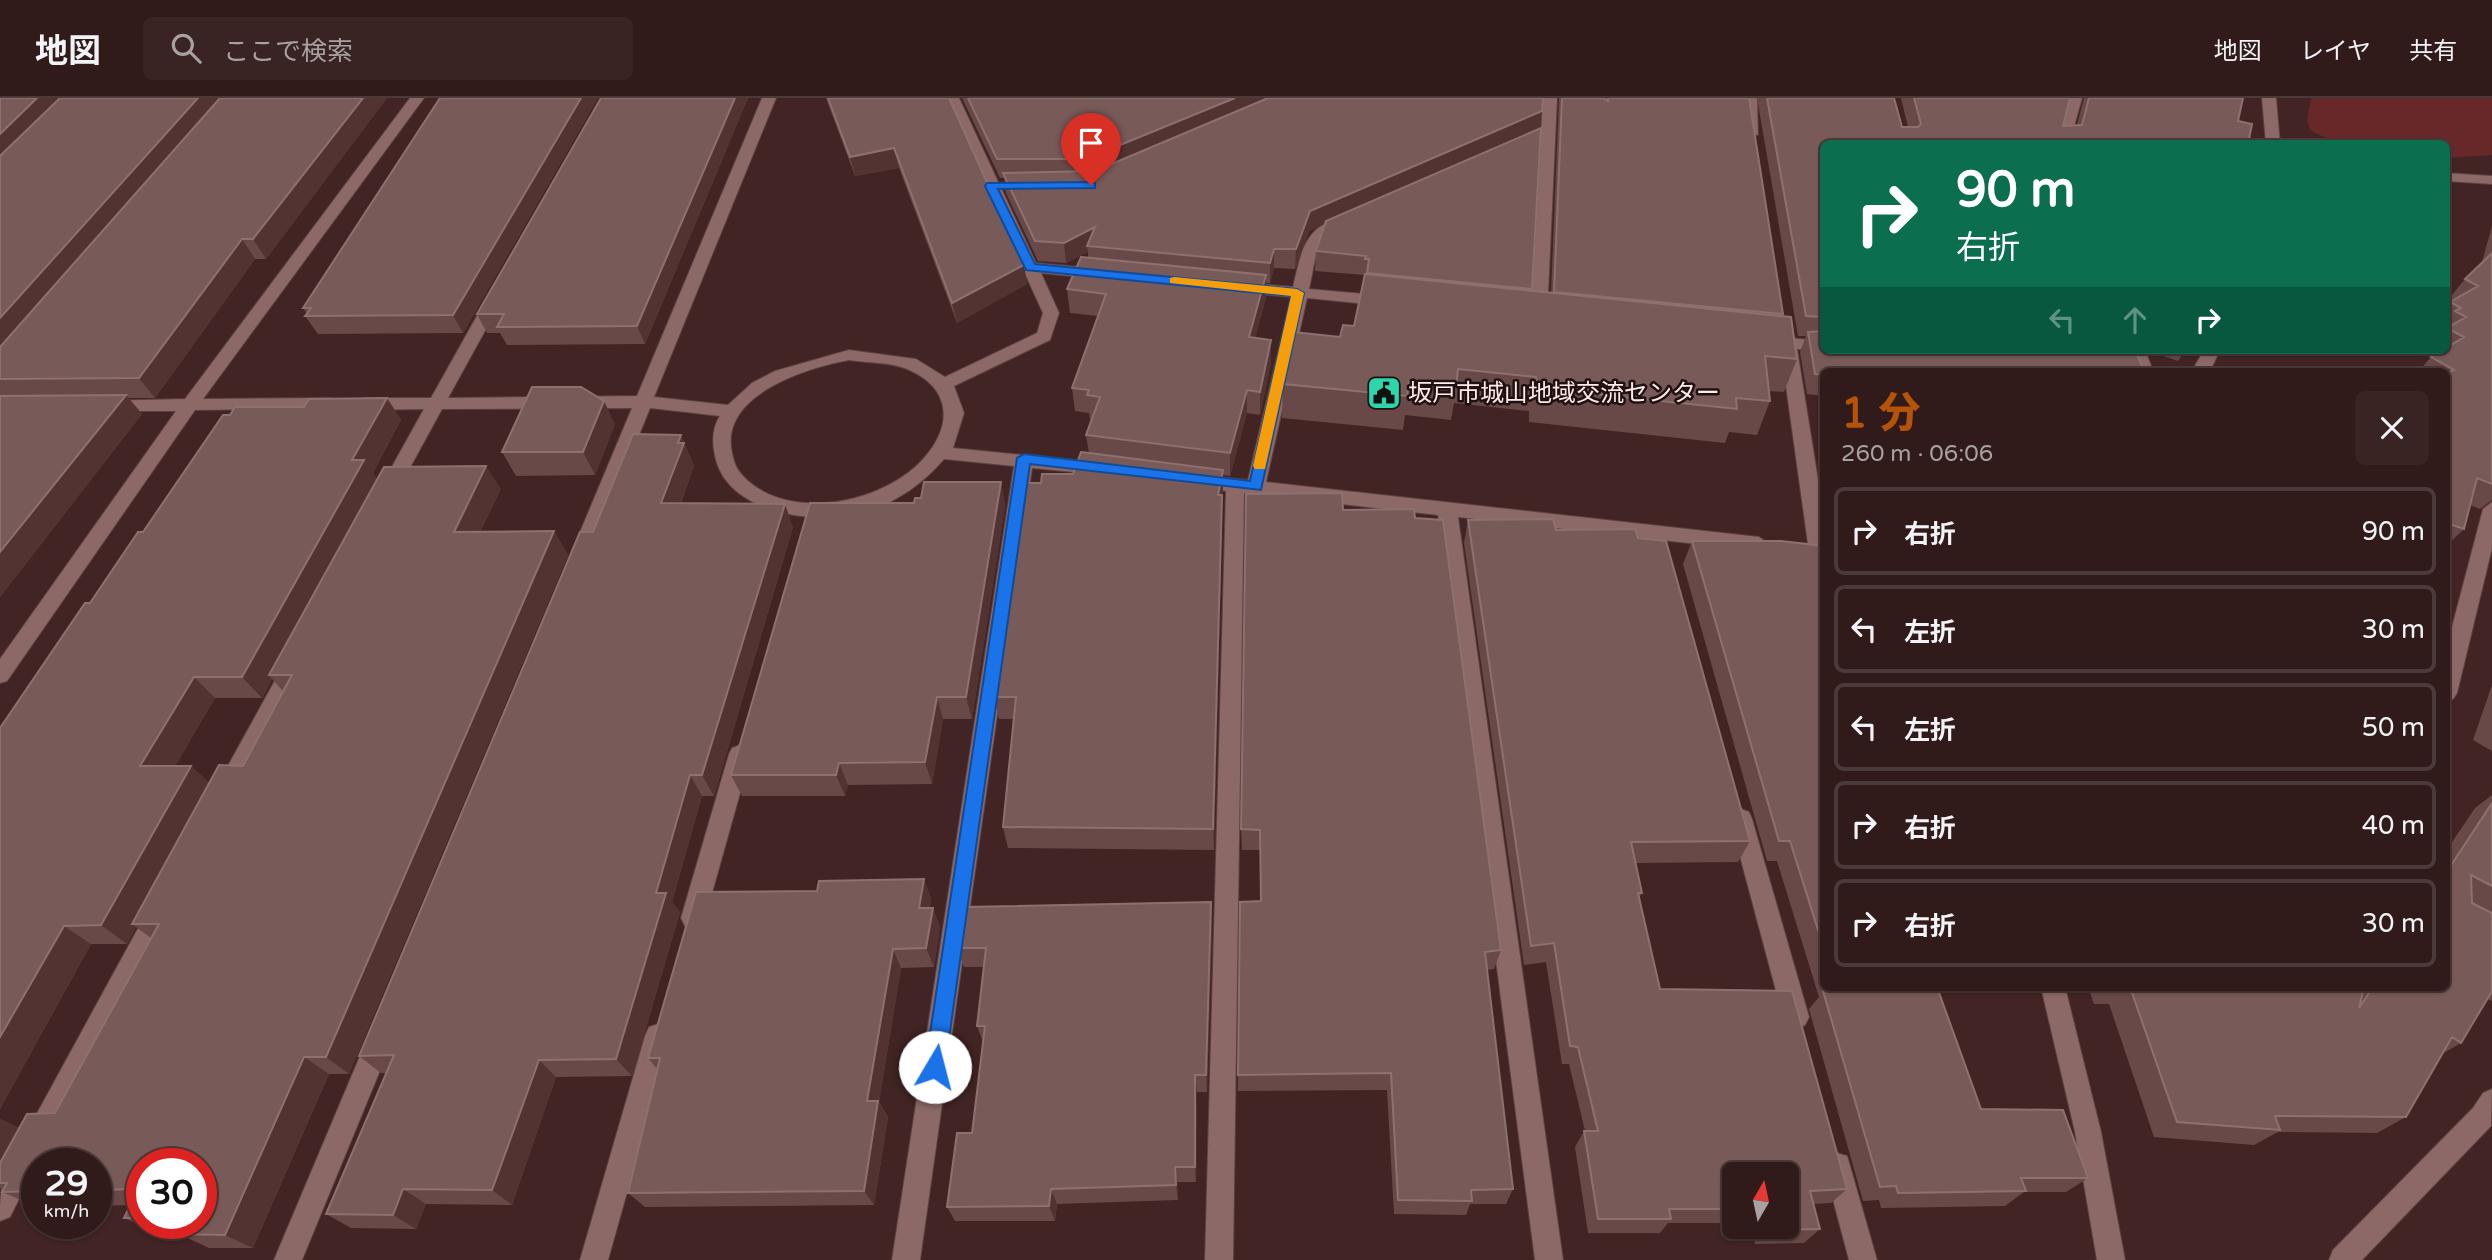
<!DOCTYPE html>
<html lang="ja">
<meta charset="utf-8">
<style>
body{margin:0;font-family:"Varela Round","Noto Sans JP",sans-serif;background:#392423;color:#f1f3f6;height:100vh;display:flex;flex-direction:column;font-size:26px;white-space:nowrap}
*{box-sizing:border-box;margin:0}
p{font-size:23px;color:#a8a1a2}
.icon{flex:none;width:38px;height:38px;fill:none;stroke:currentColor;stroke-width:2;stroke-linecap:round;stroke-linejoin:round}
.map{position:relative;flex:1;overflow:hidden}
.details{position:absolute;left:1820px;top:270px;width:630px;height:623px;display:flex;flex-direction:column;background:#311b1a;border-radius:10px;box-shadow:0 2px 5px #0004,0 0 0 2px #4c3939}
.details>*{flex:none}
.guide{position:absolute;left:1820px;top:42px;width:630px;height:214px;border-radius:10px;box-shadow:0 2px 5px #0004,0 0 0 2px #4c3939;background:#0b6e4f;color:#fff;overflow:hidden}
.needle{width:46px;rotate:9deg}
.tools{position:absolute;left:1722px;top:1064px;display:grid;gap:14px}
.tools a{display:grid;place-items:center;width:77px;height:77px;border-radius:10px;background:#311b1a;box-shadow:0 2px 5px #0004,0 0 0 2px #4c3939;font-size:35px}
.speed{position:absolute;left:21px;top:1050px;display:flex;gap:14px;font-size:35px;font-weight:700;text-align:center}
.speed>*{display:grid;place-content:center;width:91px;height:91px;border-radius:50%;background:#311b1a;box-shadow:0 2px 5px #0004,0 0 0 2px #4c3939;line-height:1}
.speed small{font-size:18px;font-weight:400}
.speed .limit{border:10px solid #d22;background:#fff;color:#111}
.pin{position:absolute;display:grid;place-items:center;width:60px;height:60px;color:#fff;margin:-72px -30px;border-radius:50% 50% 50% 0;rotate:-45deg;box-shadow:0 0 7px #0007}
.pin .icon{rotate:45deg}
.me{position:absolute;width:77px;margin:-38px;rotate:8deg;stroke-linejoin:round;filter:drop-shadow(0 0 5px #0008)}
.turn{display:flex;align-items:center;gap:24px;height:147px;padding:0 21px;font-size:32px}
.turn .icon{width:91px;height:91px;stroke-width:2.5}
.turn b{display:block;font-size:49px;line-height:60px}
.lanes{display:flex;align-items:center;height:66px;padding:0 21px;background:#0003;justify-content:center;gap:35px;direction:ltr}
.lanes .off{opacity:.35}
.round{display:grid;place-items:center;flex:none;width:74px;height:74px;border-radius:10px;background:#392423}
.overview{display:flex;align-items:center;justify-content:space-between;height:119px;padding:0 21px}
h1{font-size:42px;font-weight:800;line-height:52px;color:#b45309}
ul{padding:0;list-style:none}
li{display:flex;align-items:center;gap:21px;height:88px;margin:0 14px 10px;padding:0 7px;border:4px solid #4c3939;border-radius:10px}
li div{flex:1}
li b{display:block;font-size:26px}
li em{font-style:normal}
header{display:flex;align-items:center;gap:42px;box-sizing:border-box;height:98px;padding:0 35px;background:#311b1a;border-bottom:2px solid #4c3939}
header strong{font-size:33px}
nav{display:flex;gap:38px;margin-inline-start:auto;font-size:24px}
.search{width:490px;height:63px;background:#392423;display:flex;align-items:center;gap:18px;box-sizing:border-box;padding:0 24px;border-radius:10px;color:#a8a1a2;font-size:26px}
.map>svg:first-child{display:block}
.green{fill:#682829}
.lines{fill:none;stroke-linecap:round;stroke-linejoin:round}
.minor-casing{stroke:#5b4141;stroke-width:2}
.minor{fill:#8c6967;fill-rule:evenodd}
.wall{fill:#684948;fill-rule:evenodd}
.shaded-wall{fill:#523332}
.building{fill:#785a59;stroke:#8d7170;stroke-width:2}
.route{fill:#1a73e8;stroke:#114b97;stroke-width:2}
.slow{fill:#f59e0b}
.labels{text-anchor:middle;stroke-width:5;stroke-linejoin:round;paint-order:stroke}
.poi-label{font-size:24px;fill:#fee9e8;stroke:#1f1111;text-anchor:start}
</style>
<header>
<strong>地図</strong>
<div class="search"><svg class="icon" aria-label="search" viewBox="0 0 24 24"><circle cx="10" cy="10" r="6"/><path d="M15 15l6 6"/></svg>ここで検索</div>
<nav><a>地図</a><a>レイヤ</a><a>共有</a></nav>
</header>
<div class="map">
<svg width="2492" height="1162" viewBox="0 0 2492 1162">
<rect width="100%" height="100%" fill="#412423"/>
<!-- green -->
<path class="green" d="M2311 0H2492V57L2447 60 2446 46 2336 45 2310 32 2307 22Z"/>
<g class="lines">
<!-- minor casing -->
<g class="minor-casing">
<path id="minor" d="M410 0H424L203 301 332 300 341 306 338 310 195 312 7 583 0 585V561L176 313H106L100 311 97 307 100 303 185 301Z
M762 0H776L654 299 728 307 752 285 775 273 849 252 916 261 945 279 1037 235 1043 215 945 0H959L1036 165 1101 171 1109 176 1101 181 1041 175 1059 215 1050 242 954 288 964 315 953 350 1105 365 1114 371 1105 377 1032 370 920 1162H892L1014 368 944 361C917 393 877 417 834 419 790 422 725 407 715 358 712 344 712 330 720 318L650 310 590 458 580 465 570 458 632 310 442 311 395 397 388 399 379 392 424 311 365 312 356 306 365 300H431L487 200 495 195 503 200 448 300 637 298ZM849 262C867 265 891 264 907 271 950 289 954 325 925 359 886 405 788 426 743 378 736 371 734 364 732 355 719 297 806 270 849 262Z
M1543 0H1557L1547 218 1539 223 1531 218 1541 45 1515 54 1508 50 1541 34Z
M1743 0H1757L1758 37 1746 34Z
M2068 0H2082L2069 46H2055Z
M2262 0H2276L2280 46H2266Z
M2446 75 2492 78V86L2446 83Z
M1347 117 1355 122 1352 125C1313 143 1318 151 1309 191L1387 198 1395 203 1387 208 1307 200 1266 384 1759 439 1769 446 1759 453 1458 419 1563 1162H1535L1438 417 1244 395 1233 1162H1205L1226 393 1196 389 1187 383 1196 377 1248 382 1291 199 1238 194 1230 189 1238 184 1293 189C1302 151 1304 128 1347 117Z
M1788 240 1824 243V252H1829L1797 251 1824 419V459L1819 460 1809 453 1780 245Z
M2129 252H2145L2153 273H2135Z
M2204 252H2220L2210 273H2192Z
M2492 404V450L2457 595 2453 601 2446 603V552L2483 411Z
M295 557 302 559 305 565 235 698 227 700 219 698 216 691 219 684 288 559Z
M740 647 748 650 751 656 705 820 701 828 693 831 685 828 681 820 729 656 732 650Z
M1741 711 1749 714 1752 721 1809 919 1805 927 1796 931 1787 927 1783 919 1730 721 1733 714Z
M161 800 169 803 173 811 47 1048 38 1052 29 1048 25 1039 29 1030 153 803Z
M2041 889H2065L2101 1034 2125 1162H2097L2075 1034Z
M658 926 667 929 671 938 608 1162H580L645 938 649 929Z
M380 929 389 932 393 941 302 1162H274L371 932Z
M2492 991 2491 1028 2362 1162H2329L2333 1152 2473 1010 2483 995Z
M1837 1055 1847 1058 1850 1068 1877 1162H1849L1824 1068 1827 1058Z
M20 1060 30 1063 33 1073 10 1119 0 1123C0 1100 0 1070 20 1060Z"/>
</g>
<!-- minor -->
<use href="#minor" class="minor"/>
</g>
<!-- wall -->
<path class="wall" d="M0 0H387L266 161H255L155 300H128L142 316 0 499Z
M440 0H598L463 235 318 236 305 218 307 216 303 210Z
M601 0H748L645 246 507 247 500 235H487L477 216Z
M826 0H949L1027 186 957 225 899 70 855 78Z
M962 0H1543L1539 31 1541 30 1532 193 1551 195 1559 0H1749L1783 216V218L1797 261 1784 294 1769 293 1770 303 1757 337 1729 334 1725 345 1529 324V313L1454 305 1451 322 1405 317 1403 332 1282 320 1283 286 1340 239 1354 228 1363 181 1364 177 1315 173 1316 153 1325 125 1309 133 1295 171 1274 170 1270 185H1266V200L1255 240 1271 265 1260 317 1247 315 1230 378 1223 377 1214 752 1008 750 1003 729 1013 621H999L994 599 1041 385 1073 376 1089 355 1086 337 1092 321H1090L1089 315 1075 313 1072 290 1098 218 1070 215 1067 191 1088 159V154L1066 165 1038 163 1006 95 1004 80H1000Z
M1757 0H1894L1902 29H1908L1901 0H2070L2063 28 2077 27 2084 0H2243L2238 23 1824 46V252H2135L2144 273H1824V298L1807 296 1800 254 1806 238H1798Z
M2492 128V402L2480 411 2470 407 2464 431 2446 448V273H2419L2431 259 2436 256 2428 252H2446V209L2450 205 2447 203 2465 181 2482 164Z
M2146 252H2186L2178 263Z
M387 300 401 322 373 375 377 381 501 391 480 434 554 433 568 457 349 976H329L253 1150H209L179 1136 180 1134H155L124 1120 130 1107 96 1108V1066H37V1109L2 1094 4 1092 0 1090V1021L19 1030 55 1015 151 840 136 829 127 846H91L0 1011V630L90 505 143 434 304 309ZM272 581 283 593 243 668 209 685 191 668H175L215 600H262ZM142 1066 201 1125H142Z
M615 326 595 377 516 378 502 354Z
M681 337 694 368 681 405 793 429 714 698H702L672 804 680 814 632 978 556 979 512 1107 426 1106 416 1131 351 1130 326 1116 386 975H381L359 958Z
M1001 384 1005 408 972 621H943L932 686 848 687 845 698H742L731 677 921 400Z
M1343 412 1501 852 1494 871 1487 872 1513 1091 1506 1106H1470L1466 1117 1394 1116 1387 992 1238 993V977L1260 803V752H1242L1241 731Z
M1468 422 1556 432 1750 743 1738 764 1635 765 1642 795 1639 800 1660 891 1847 1091 1831 1105 1814 1106 1820 1131 1804 1145 1755 1146 1752 1129H1787L1734 1076V1125H1668L1660 1135H1588L1575 1049 1584 1033H1585L1569 966H1562L1546 864 1524 867 1464 445Z
M1692 443 1824 448V889H1937L1981 1011 2088 1080 2066 1094H2024L2005 1108 1881 1110 1879 1102 1863 1103 1809 911 1819 899 1777 763H1767L1683 466Z
M2492 587V653L2473 642Z
M2492 697V903L2487 901 2461 945 2442 956 2406 1019 2377 1035 2278 1034 2254 1047 2154 1039 2109 906H2094L2088 889H2446V753L2475 710Z
M924 781 931 801 930 810H933L940 829 934 869 901 870 879 1004 888 1019 874 1107 645 1109 628 1095 658 972 648 960 817 793Z
M1211 804 1212 824 1207 994H1197L1196 1084H1177L1178 1102 1057 1106 1055 1123H955L947 1109 972 1035 983 944 977 928 984 869H964L957 850Z"/>
<!-- shaded-wall -->
<path class="shaded-wall" d="M37 0H70L0 69V36Z
M198 0H227L0 259V220Z
M363 0H387L266 161 253 141Z
M581 0H598L463 235 453 217Z
M735 0H748L645 246 637 228Z
M1235 0H1281L1088 80 1086 61Z
M1542 13 1538 32 1309 133 1295 171 1296 151 1310 113Z
M894 50 899 70 855 78 850 59Z
M1095 129 1087 148 1088 154 1066 165 1064 145Z
M242 141 255 161 155 300 139 280Z
M1274 151V170L1270 185V165Z
M1024 167 1027 186 957 225 952 205Z
M1266 177V200L1249 263V239Z
M1271 242V265L1260 317V294Z
M1247 292V315L1230 378V355Z
M126 297 142 316 0 499V454Z
M387 300 401 322 373 375 379 385 269 577 272 581 262 600 242 579 352 362Z
M604 303 615 326 595 377 583 354Z
M681 337 694 368 672 428 661 405Z
M486 368 501 391 469 457 454 434Z
M1223 372V395L1214 752 1213 731 1218 397Z
M1001 384 1005 408 972 621 966 599Z
M785 406 793 429 714 698 702 677Z
M554 433 568 457 349 976 326 959Z
M194 579 215 600 164 688 140 668Z
M937 599 943 621 932 686 925 664Z
M839 665 848 687 845 698 836 677Z
M191 668 213 689 132 826 136 829 127 846 101 827Z
M690 677 702 698 672 804 680 814 632 978 616 961 656 795Z
M924 781 931 801 927 829 919 810Z
M1211 804 1212 824 1207 994 1206 977Z
M933 810 940 829 934 869 926 850Z
M64 828 91 846 0 1011V939Z
M893 851 901 870 879 1004 888 1019 874 1107 864 1093 867 1003Z
M304 959 329 976 253 1150 225 1137Z
M539 962 556 979 512 1107 492 1092Z
M1195 977 1197 994 1196 1084 1195 1069Z
M0 1021 24 1033 0 1077Z
M1175 1069 1177 1084 1178 1102 1176 1087Z
M403 1091 426 1106 416 1131 393 1117Z
M1051 1091 1057 1106 1055 1123 1049 1108Z"/>
<!-- building -->
<path class="building" d="M0 0H37L0 36Z
M60 0H198L0 220V58Z
M220 0H363L253 141H242L139 280 0 281V249Z
M440 0H581L453 217 305 218 311 210H303Z
M601 0H735L637 228 497 229 504 216H477Z
M828 0H949L1024 167 952 205 894 50 850 59Z
M968 0H1235L1086 61H997Z
M1268 0H1543L1542 13 1310 113 1296 151H1274L1270 165 1087 148 1095 129 1064 145 1035 143 1003 75 1095 73Z
M1562 0H1603L1608 3V0H1749L1783 216 1554 194Z
M1767 0H1894L1902 29H1918L1921 26 1914 0H2070L2063 28 2082 27 2089 0H2243L2238 23 2252 26 2248 46H1824V219L1806 218Z
M1541 30 1532 191 1367 175 1369 161H1365L1366 158 1316 153 1326 123Z
M2492 155V386L2477 380 2464 431 2447 425 2446 429V276L2454 272 2431 259 2443 252H2446V250L2464 239 2447 230 2466 219 2455 213 2461 210 2450 204 2478 188 2465 181Z
M1081 159 1266 177 1249 239 1271 242 1260 294 1247 292 1230 355 1086 337 1100 299 1087 297 1089 292 1072 290 1106 196 1067 191Z
M1365 176 1791 219 1797 261 1765 258 1770 303 1736 300 1737 311 1536 290V279L1458 271 1456 289 1409 284 1407 298 1283 286 1294 234 1340 239 1343 227 1354 228Z
M1824 233V252H1993L2028 256H2094L2097 253 2096 252H2135L2144 273H1824V277L1815 276 1808 234Z
M532 289H581L604 303 583 354H502Z
M126 297 0 454V298Z
M387 300 352 362H364L242 579H194L140 668H191L101 827 64 828 0 939V630L85 505H90L138 434H143L223 317H230L235 309H304L309 301Z
M633 336 681 337 678 345H684L661 405 785 406 702 677H690L656 795H666L616 961 539 962 492 1092 403 1091 393 1117 326 1116 394 957 359 958 580 434H593Z
M1081 354 1223 372 1218 397H1222L1213 731 1003 729 1016 599H994L1025 385H1041L1042 376H1073Z
M486 368 454 434 554 433 326 959H304L225 1137 179 1136 184 1125H201V1066H142V1120H124L138 1091 96 1092V1066H37V1093L2 1094 7 1085H0V1065L27 1016 55 1015 159 826H132L219 667 243 668 292 577H269L384 369Z
M924 384H1001L966 599H937L925 664 839 665 836 677H731L810 405H914L915 400H921Z
M1342 395 1343 412 1414 411 1415 420 1443 422 1501 852 1485 854 1513 1091 1471 1092 1472 1103 1398 1102 1391 975 1238 977 1240 804 1261 803 1260 732 1241 731 1246 396Z
M1553 421 1556 432 1635 431 1638 440 1666 443 1750 743 1631 744 1642 795H1638L1660 891 1792 893 1847 1091 1810 1093 1820 1131 1770 1132 1769 1129H1787V1076H1734V1111H1669L1671 1121H1598L1584 1033H1598L1578 949 1570 948 1554 845 1531 848 1468 422Z
M1692 443H1781L1824 448V851L1790 743H1779Z
M2492 705V788L2471 777 2472 805 2492 815V893L2461 945 2452 939 2406 1019 2275 1018 2280 1032 2177 1024 2130 889H2364L2359 910 2373 889H2446V775Z
M924 781 919 810H933L926 850 893 851 867 1003H878L864 1093 628 1095 660 960H648L696 794 817 793 819 783Z
M1211 804 1206 977H1195V1069H1175L1176 1087 1051 1091 1049 1108 947 1109 957 1035H972L985 928H977L986 850H957L963 809Z
M1836 889H1937L1981 1011 2063 1012 2088 1080H2021L2026 1093 1898 1095 1896 1088 1880 1089 1823 893H1837Z"/>
<!-- route -->
<path class="route" d="M1091 84 1095 85V90L998 91 1035 166 1297 191 1304 195 1261 392 1030 366 945 969 942 975 935 978 928 975 925 969 1017 360 1024 356 1250 383 1291 198 1026 172 985 88 987 85Z"/>
<!-- slow -->
<path class="slow" d="M1174 179 1297 191 1304 195 1265 371H1255L1253 368 1291 198 1170 185V180Z"/>
<!-- icons -->
<defs>
<g id="civic-square" transform="scale(1.75)"><rect x="-9" y="-9" width="18" height="18" rx="4" fill="#2dd5ab" stroke="#1f1111"/><path d="M-.6-6.5H3V-4.5H.6V-3L4-1V1h2V6H-6V1h2V-1L-.6-3ZM-1.2 2.5V6h2.4V2.5Z" fill="#111"/></g>
</defs>
<g fill-rule="evenodd">
<use href="#civic-square" x="1384" y="295"/>
</g>
<g class="labels">
<!-- poi labels -->
<g class="poi-label">
<text x="1408" y="303">坂戸市城山地域交流センター</text>
</g>
</g>
</svg>
<div class="tools">
<a><svg class="needle" viewBox="-14 -14 28 28"><path d="M0-13l5 13h-10z" fill="#e53935"/><path d="M0 13l5-13h-10z" fill="#a8a1a2"/></svg></a>
</div>
<div class="speed"><div>29<small>km/h</small></div><div class="limit">30</div></div>
<div class="pin" style="left:1091px;top:87px;background:#d93025"><svg class="icon" aria-label="arrive" viewBox="0 0 24 24"><path d="M6 21V4h12l-3 4 3 4H6"/></svg></div>
<svg class="me" style="left:935px;top:969px" viewBox="-20 -20 40 40"><circle r="19" fill="#fff"/><path d="M0-13L10 11 0 6-10 11z" fill="#1a73e8"/></svg>
<div class="guide">
<div class="turn"><svg class="icon" aria-label="right" viewBox="0 0 24 24"><path d="M7 20v-9h11M14 6l5 5-5 5"/></svg><div><b>90 m</b>右折</div></div>
<div class="lanes"><svg class="icon off" aria-label="left" viewBox="0 0 24 24"><path d="M17 20v-9H6M10 6l-5 5 5 5"/></svg><svg class="icon off" aria-label="ahead" viewBox="0 0 24 24"><path d="M12 20V5M6 11l6-6 6 6"/></svg><svg class="icon" aria-label="right" viewBox="0 0 24 24"><path d="M7 20v-9h11M14 6l5 5-5 5"/></svg></div>
</div>
<section class="details">
<div class="overview"><div><h1>1 分</h1><p>260 m · 06:06</p></div><a class="round"><svg class="icon" aria-label="close" viewBox="0 0 24 24"><path d="M6 6l12 12M18 6L6 18"/></svg></a></div>
<ul>
<li><svg class="icon" aria-label="right" viewBox="0 0 24 24"><path d="M7 20v-9h11M14 6l5 5-5 5"/></svg><div><b>右折</b></div><em>90 m</em></li>
<li><svg class="icon" aria-label="left" viewBox="0 0 24 24"><path d="M17 20v-9H6M10 6l-5 5 5 5"/></svg><div><b>左折</b></div><em>30 m</em></li>
<li><svg class="icon" aria-label="left" viewBox="0 0 24 24"><path d="M17 20v-9H6M10 6l-5 5 5 5"/></svg><div><b>左折</b></div><em>50 m</em></li>
<li><svg class="icon" aria-label="right" viewBox="0 0 24 24"><path d="M7 20v-9h11M14 6l5 5-5 5"/></svg><div><b>右折</b></div><em>40 m</em></li>
<li><svg class="icon" aria-label="right" viewBox="0 0 24 24"><path d="M7 20v-9h11M14 6l5 5-5 5"/></svg><div><b>右折</b></div><em>30 m</em></li>
</ul>
</section>
</div>
